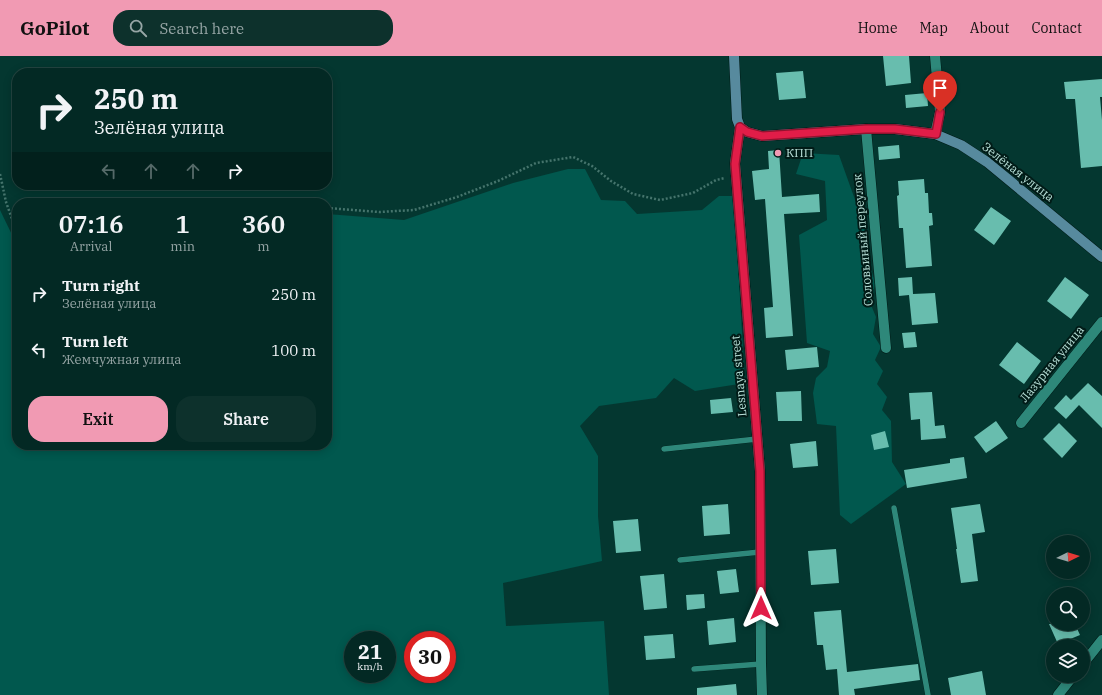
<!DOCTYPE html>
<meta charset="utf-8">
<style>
body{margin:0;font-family:"IBM Plex Serif",serif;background:#0d312c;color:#f1f3f6;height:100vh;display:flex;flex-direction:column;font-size:15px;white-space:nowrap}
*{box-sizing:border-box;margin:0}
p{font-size:13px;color:#97a6a6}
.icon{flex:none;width:22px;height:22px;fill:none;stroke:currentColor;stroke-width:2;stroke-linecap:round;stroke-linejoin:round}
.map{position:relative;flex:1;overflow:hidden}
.panel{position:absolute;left:12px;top:142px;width:320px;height:252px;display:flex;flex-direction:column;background:#032924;border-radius:16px;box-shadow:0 2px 10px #0003,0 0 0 1px #244541}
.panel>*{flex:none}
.guide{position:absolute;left:12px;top:12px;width:320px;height:122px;border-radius:16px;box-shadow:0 2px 10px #0003,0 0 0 1px #244541;background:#032924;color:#f1f3f6;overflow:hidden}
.needle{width:26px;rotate:85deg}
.fabs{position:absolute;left:1046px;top:479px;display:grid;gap:8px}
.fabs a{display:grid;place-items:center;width:44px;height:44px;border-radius:50%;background:#032924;box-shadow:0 2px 10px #0003,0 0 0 1px #244541;font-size:20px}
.speed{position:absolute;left:344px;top:575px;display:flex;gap:8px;font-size:20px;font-weight:700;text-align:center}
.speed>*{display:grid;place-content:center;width:52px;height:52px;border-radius:50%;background:#032924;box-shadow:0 2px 10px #0003,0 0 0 1px #244541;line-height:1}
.speed small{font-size:10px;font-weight:400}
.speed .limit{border:6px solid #d22;background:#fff;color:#111}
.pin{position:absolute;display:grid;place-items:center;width:34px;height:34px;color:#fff;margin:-41px -17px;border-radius:50% 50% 50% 0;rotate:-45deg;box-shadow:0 0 4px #0007}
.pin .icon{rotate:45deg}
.me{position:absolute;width:44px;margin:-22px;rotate:0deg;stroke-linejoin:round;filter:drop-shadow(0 0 3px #0008)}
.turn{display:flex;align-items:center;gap:14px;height:84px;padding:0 16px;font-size:18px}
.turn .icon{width:52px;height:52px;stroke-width:2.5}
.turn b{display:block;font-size:28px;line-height:34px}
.lanes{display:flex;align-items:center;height:38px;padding:0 16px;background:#0003;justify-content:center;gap:20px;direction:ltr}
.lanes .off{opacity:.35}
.eta{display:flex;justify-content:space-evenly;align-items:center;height:68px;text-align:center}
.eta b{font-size:24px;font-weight:600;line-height:28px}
.action{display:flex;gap:8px;margin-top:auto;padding:8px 16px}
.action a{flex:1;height:46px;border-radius:16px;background:#f19ab3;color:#111;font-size:16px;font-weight:600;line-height:46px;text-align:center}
.action a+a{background:#0d312c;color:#f1f3f6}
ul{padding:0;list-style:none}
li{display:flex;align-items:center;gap:12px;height:56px;padding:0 16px}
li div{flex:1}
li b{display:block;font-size:15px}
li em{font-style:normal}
header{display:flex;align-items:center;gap:24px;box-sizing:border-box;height:56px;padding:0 20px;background:#f19ab3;color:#111}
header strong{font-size:19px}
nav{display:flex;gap:22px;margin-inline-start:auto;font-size:14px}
.search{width:280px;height:36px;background:#0d312c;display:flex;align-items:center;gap:10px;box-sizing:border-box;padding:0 14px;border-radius:16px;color:#97a6a6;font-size:15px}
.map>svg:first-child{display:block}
.green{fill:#01584e;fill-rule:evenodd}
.building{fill:#68bdae}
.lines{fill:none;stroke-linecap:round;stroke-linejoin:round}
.lane-casing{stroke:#011b17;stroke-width:6}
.street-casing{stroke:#011b17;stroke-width:11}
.secondary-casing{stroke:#011b17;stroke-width:11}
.path{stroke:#45746c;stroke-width:2.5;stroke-dasharray:2 2;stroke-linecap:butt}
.lane{stroke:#2e887a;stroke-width:5.5}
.street{stroke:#2e887a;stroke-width:10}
.secondary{stroke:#578a9e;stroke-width:10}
.route-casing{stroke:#92132f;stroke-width:10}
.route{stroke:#e11d48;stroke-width:7}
.poi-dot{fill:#f19ab3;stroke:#011b17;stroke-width:1.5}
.labels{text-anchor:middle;stroke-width:4;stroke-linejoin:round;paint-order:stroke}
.poi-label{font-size:12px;fill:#b8e0d8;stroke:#011b17;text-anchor:start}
.street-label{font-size:12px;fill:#b8e0d8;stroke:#011b17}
</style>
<header>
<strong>GoPilot</strong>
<div class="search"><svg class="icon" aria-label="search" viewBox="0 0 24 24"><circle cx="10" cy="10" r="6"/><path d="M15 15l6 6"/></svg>Search here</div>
<nav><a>Home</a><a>Map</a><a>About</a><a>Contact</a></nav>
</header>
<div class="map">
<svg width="1102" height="639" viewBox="0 0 1102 639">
<rect width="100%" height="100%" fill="#043730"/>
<!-- green -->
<path class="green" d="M803 97 839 99 868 180 869 206 875 227 871 249 876 261 873 278 881 291 875 304 883 315 877 328 887 341 882 354 891 365 892 406 906 428 851 468 840 459 836 370 817 368 813 337 816 322 827 311 830 295 807 287 799 179 827 164 825 125 796 118Z
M568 113H585L601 144 625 145 637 158 702 154 719 140H734L745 327 695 335 674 322 656 342 599 350 580 370 598 400V460L602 505 503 527 506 570 604 565 609 639H0V154L17 189V389H327V158L404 164 513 127ZM353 584H387V618H353ZM413 584H447V618H413Z"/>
<!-- building -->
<path class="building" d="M883 0H909L911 27 886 30Z
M803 15 806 42 779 44 776 17Z
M1102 23V41H1100L1102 64V110L1081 112 1075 43H1066L1064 26Z
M927 37 928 50 906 52 905 39Z
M899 89 900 102 879 104 878 91Z
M779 94 782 141 819 138 820 156 784 158 793 280 766 282 764 252 773 251 765 143 755 144 752 115 769 113 768 95Z
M924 123 925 137H928L929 157H932L933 169 929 170 932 210 906 212 903 172H899L897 140 899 139 898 125Z
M991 151 1011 165 994 189 974 174Z
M912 221 913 238 935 237 938 267 912 269 909 239 899 240 898 222Z
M1065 221 1089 239 1071 263 1047 245Z
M915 276 917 291 904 292 902 277Z
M1017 286 1041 305 1024 328 999 309Z
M817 291 819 311 787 314 785 294Z
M1088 327 1102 340V372L1079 349 1066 363 1054 352 1066 339 1071 344Z
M801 335 802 365H778L776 336Z
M932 336 935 370 944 369 946 382 921 384 920 363 911 364 909 337Z
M731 342 733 356 711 358 710 344Z
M996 365 1008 382 986 397 974 381Z
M1059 367 1077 385 1062 402 1043 383Z
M885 375 889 391 874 394 871 379Z
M816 385 818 410 793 412 790 388Z
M964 401 967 422 907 432 904 414 950 407V403Z
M728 448 730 478 704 480 702 450Z
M980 448 985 476 972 478 978 525 961 527 956 493H957L951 452Z
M638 463 641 495 616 497 613 465Z
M836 493 839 527 811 529 808 495Z
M736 513 739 536 720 538 717 515Z
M664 518 667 552 644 554 640 520Z
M704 538 705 552 687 554 686 539Z
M841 554 847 616 918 608 920 624 854 633 855 639H839L837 613 826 614 823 589H817L814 556Z
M734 562 736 586 709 589 707 565Z
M1049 568H1075L1080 579 1058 588Z
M673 578 675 602 646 604 644 580Z
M982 615 986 639H951L948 622Z
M736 628 737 639H697V632Z"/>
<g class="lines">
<!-- lane casing -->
<g class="lane-casing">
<path id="lane" d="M664 393 757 383
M894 452 928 639
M680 504 760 496
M694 613 761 608"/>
</g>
<!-- street casing -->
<g class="street-casing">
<path id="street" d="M935 0 940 56 935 78
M740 71 735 107 760 415 761 608 762 639
M866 73 886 292
M1021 367 1102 266
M1083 608 1102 584
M1058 639 1073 620"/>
</g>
<!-- secondary casing -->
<g class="secondary-casing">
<path id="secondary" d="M734 0 737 63 740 71 747 76 762 80 866 73H895L935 78 961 89 987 106 1102 201"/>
</g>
<!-- path -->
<path class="path" d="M0 118 6 146 17 177
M327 152 379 156 414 154 457 141 498 125 536 107 573 101 592 110 611 125 633 138 660 144 693 137 716 124 725 122"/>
<!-- lane -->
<use href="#lane" class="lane"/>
<!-- street -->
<use href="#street" class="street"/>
<!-- secondary -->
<use href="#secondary" class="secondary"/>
</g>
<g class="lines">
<!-- route casing -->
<g class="route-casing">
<path id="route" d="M761 552 760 415 735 108 740 71 747 76 762 80 866 73H895L936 78 940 56"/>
</g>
<!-- route -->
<use href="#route" class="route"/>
</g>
<!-- markers -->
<circle class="poi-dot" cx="778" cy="97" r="4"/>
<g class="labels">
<!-- poi labels -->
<g class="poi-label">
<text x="786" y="101">КПП</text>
</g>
<!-- street labels -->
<g class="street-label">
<text transform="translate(1018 116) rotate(38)" y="4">Зелёная улица</text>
<text transform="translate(863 184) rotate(-95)" y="4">Соловьиный переулок</text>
<text transform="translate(1052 308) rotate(-51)" y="4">Лазурная улица</text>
<text transform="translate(739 320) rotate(-95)" y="4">Lesnaya street</text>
</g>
</g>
</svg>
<div class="fabs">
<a><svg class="needle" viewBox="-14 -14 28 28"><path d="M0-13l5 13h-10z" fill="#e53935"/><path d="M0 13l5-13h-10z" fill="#97a6a6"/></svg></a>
<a><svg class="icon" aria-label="search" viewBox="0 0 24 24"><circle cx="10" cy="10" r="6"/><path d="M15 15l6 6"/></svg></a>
<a><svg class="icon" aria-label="layers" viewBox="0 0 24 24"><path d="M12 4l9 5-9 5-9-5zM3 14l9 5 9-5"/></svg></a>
</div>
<div class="speed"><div>21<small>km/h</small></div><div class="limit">30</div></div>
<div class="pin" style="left:940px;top:56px;background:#d93025"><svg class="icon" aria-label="arrive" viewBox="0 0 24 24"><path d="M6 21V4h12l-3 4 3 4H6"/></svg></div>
<svg class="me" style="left:761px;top:552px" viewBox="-20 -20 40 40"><path d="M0-17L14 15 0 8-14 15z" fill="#e11d48" stroke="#fff" stroke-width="4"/></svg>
<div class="guide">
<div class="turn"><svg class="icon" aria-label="right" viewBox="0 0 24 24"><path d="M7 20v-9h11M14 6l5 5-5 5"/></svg><div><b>250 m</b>Зелёная улица</div></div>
<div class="lanes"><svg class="icon off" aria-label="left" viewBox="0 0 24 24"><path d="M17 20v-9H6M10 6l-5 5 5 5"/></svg><svg class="icon off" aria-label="ahead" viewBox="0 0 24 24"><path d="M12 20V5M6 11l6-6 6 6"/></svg><svg class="icon off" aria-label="ahead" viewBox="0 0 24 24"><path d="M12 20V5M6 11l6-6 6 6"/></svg><svg class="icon" aria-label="right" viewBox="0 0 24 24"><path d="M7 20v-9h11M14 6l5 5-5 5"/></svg></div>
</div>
<section class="panel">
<div class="eta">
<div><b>07:16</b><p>Arrival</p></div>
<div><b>1</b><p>min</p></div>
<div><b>360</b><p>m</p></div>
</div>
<ul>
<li><svg class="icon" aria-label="right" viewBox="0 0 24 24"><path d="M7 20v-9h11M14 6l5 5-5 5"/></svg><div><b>Turn right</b><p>Зелёная улица</p></div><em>250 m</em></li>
<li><svg class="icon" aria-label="left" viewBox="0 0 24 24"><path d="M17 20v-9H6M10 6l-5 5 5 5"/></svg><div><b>Turn left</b><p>Жемчужная улица</p></div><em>100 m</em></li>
</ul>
<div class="action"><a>Exit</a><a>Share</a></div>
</section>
</div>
